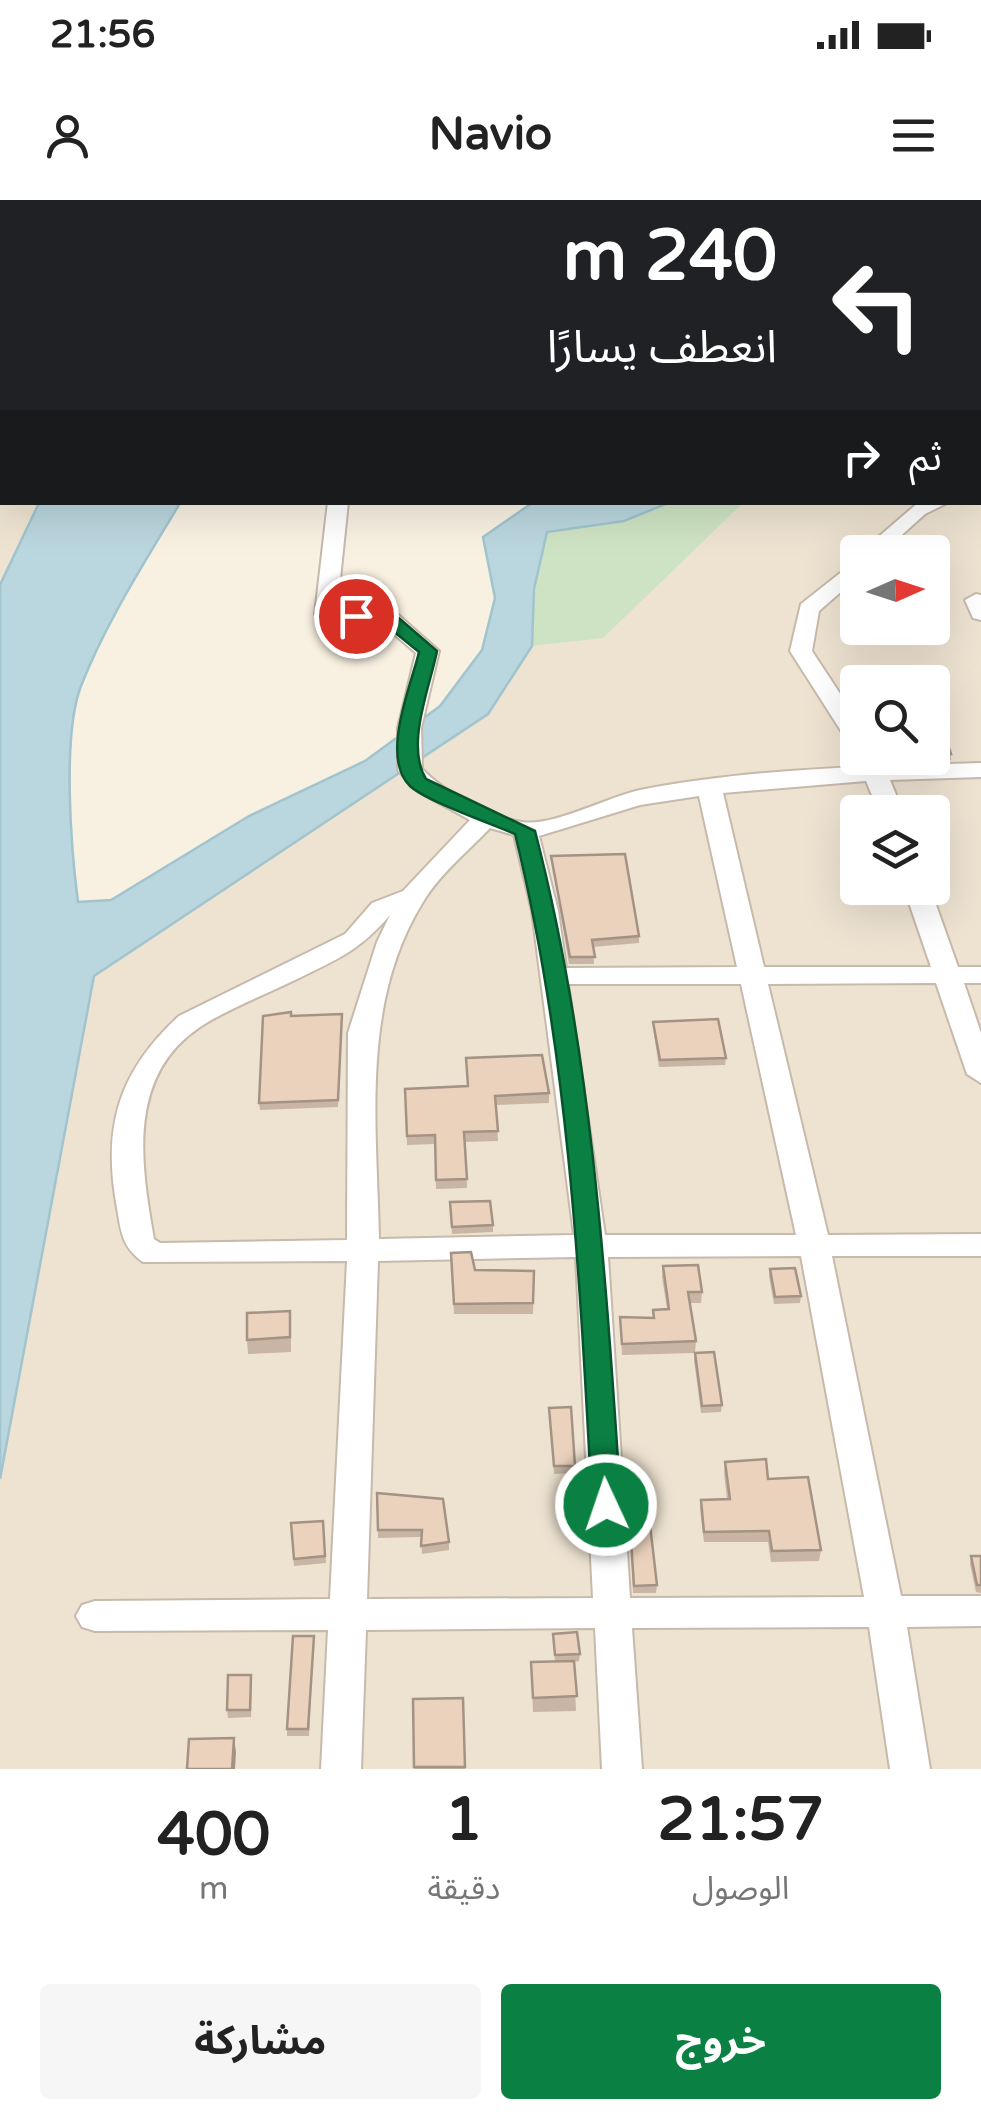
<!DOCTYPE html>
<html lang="ar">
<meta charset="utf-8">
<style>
body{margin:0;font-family:"Varela Round","Noto Sans Arabic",sans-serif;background:#f6f6f6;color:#222;direction:rtl;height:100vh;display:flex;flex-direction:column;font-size:38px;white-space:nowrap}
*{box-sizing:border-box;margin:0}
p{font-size:32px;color:#767676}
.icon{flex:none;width:55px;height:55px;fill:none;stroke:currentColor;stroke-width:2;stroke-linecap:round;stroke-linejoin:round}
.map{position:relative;height:1569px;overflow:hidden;direction:ltr}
.details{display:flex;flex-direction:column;background:#fff;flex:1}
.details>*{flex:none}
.top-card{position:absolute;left:0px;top:0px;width:982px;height:305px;box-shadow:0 10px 40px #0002;direction:rtl;background:#202124;color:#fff;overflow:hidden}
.needle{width:65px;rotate:87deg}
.tools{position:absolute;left:840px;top:335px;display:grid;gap:20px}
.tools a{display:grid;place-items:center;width:110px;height:110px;border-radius:10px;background:#fff;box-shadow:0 10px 40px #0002;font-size:50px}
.pin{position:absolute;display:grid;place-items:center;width:85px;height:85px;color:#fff;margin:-42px;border:5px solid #fff;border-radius:50%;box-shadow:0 2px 10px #0007}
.me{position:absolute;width:110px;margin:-55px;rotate:357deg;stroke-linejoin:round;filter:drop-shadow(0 0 8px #0008)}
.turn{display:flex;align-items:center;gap:35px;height:210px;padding:0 40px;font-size:45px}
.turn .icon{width:130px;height:130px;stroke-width:2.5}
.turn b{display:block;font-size:70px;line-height:85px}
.then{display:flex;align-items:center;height:95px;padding:0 40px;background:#0003;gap:20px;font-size:38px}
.eta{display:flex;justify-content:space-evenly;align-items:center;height:170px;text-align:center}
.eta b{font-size:60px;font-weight:700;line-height:70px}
.action{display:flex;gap:20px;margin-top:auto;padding:20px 40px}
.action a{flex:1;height:115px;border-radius:10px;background:#0b8043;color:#fff;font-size:40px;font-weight:700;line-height:115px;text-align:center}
.action a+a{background:#f6f6f6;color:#222}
.status{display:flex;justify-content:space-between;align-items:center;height:70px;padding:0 50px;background:#fff;direction:ltr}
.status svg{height:28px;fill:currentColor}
header{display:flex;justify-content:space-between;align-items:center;height:130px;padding:0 40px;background:#fff;font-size:45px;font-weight:700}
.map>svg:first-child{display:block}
.residential{fill:#eee3d1;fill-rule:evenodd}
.green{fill:#cee3c3}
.water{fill:#bad6de;stroke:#a1c4ce;stroke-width:2.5}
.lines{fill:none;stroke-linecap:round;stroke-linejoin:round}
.minor-casing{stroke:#c7b9ab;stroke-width:4}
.minor{fill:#fff;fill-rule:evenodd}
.wall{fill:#c9b5a3}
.shaded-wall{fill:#a49384}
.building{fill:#ead2bd;stroke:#a49384;stroke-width:2.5}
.route{fill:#0b8043;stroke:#07532c;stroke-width:2.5}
</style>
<div class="status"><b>21:56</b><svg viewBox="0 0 49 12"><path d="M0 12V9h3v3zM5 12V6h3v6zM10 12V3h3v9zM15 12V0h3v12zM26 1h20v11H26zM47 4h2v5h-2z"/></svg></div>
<header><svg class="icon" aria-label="menu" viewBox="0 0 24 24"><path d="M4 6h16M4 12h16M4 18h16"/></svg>Navio<svg class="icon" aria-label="person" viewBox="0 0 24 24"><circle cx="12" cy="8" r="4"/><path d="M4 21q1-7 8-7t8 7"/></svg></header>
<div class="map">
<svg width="981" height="1569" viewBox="0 0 981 1569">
<rect width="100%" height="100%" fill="#f8f1e2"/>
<!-- residential -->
<path class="residential" d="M0 0 328 2H2V302L39 303 0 385Z
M981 287V1569H0V1279L93 776 488 514 532 446 603 437 743 303 980 302ZM858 352H932V428H858ZM858 482H932V558H858ZM858 612H932V688H858Z"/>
<!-- green -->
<path class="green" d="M668 303H743L603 438 532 446 534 389 547 332 624 321Z"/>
<!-- water -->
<path class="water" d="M39 303H180C145 362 106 422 81 486 62 535 71 649 78 702L111 700 249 616 365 561 440 506 482 450 495 398 483 337 532 303H668L624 321 547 332 534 389 532 446 488 514 94 776 0 1279V385Z"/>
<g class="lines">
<!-- minor casing -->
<g class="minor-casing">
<path id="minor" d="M0 11H2V21H0Z
M2 38V49L0 50V39Z
M980 281H981V293H980Z
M328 302H348L337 408 395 412 439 451 421 528 422 569C444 592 491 618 522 622 553 627 607 597 640 590 712 576 787 570 860 567L858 558H880L884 566 981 563V577L890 580 903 612H879L866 581 723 593 764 767H931L904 688H930L958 767H981V783H964L981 833V883L967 874 936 783 768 784 828 1035 981 1034V1056H832L901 1396H981V1426L907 1427 930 1569H890L869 1427 632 1428 642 1569H602L595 1428 366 1430 361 1569H321L328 1430 95 1431 82 1427 76 1416 82 1405 95 1401 330 1399 347 1061 143 1062C122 1047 121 1032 117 1008 102 928 118 872 179 816L345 734 372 703 403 691 470 620 419 592 398 570V528L416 453 381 423 326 421 315 414ZM699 596 737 767 566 768 558 711 539 636 640 605ZM490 628 514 635 532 711 574 1035 379 1039C377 926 360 803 423 702 439 675 468 651 490 628ZM390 715 377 742 348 833 347 1040 160 1043 154 1039C141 966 126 876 200 827 229 808 265 795 297 779 338 759 359 751 390 715ZM568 784H741L796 1035H605ZM801 1056 864 1397 630 1398 608 1057ZM576 1057 593 1398 367 1399 378 1061Z
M919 302H949L925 314 883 352H861Z
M858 359V377L819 411 812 451 858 521V547L850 545 790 451 801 404Z
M976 394 981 395V420L973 418 965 400Z"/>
</g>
<!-- minor -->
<use href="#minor" class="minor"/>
</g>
<!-- wall -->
<path class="wall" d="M932 529 951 554V560L894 562 892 558H932Z
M551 656 639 736V743L593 747 594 764H569Z
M291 816 342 821 338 907 260 910 259 903Z
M653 822 726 858 725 865 659 867 653 828Z
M466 858 549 893V903L496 905 498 941 465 942 467 988 436 989 435 944 407 945 405 889 468 886Z
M450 1002 493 1025V1032L452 1034Z
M451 1053 475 1070 534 1071 533 1114H454Z
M663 1066 702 1092 701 1103H689L696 1141 695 1152 722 1205 721 1212 701 1213 694 1160 695 1153 622 1155 620 1117 653 1118V1110L667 1109 662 1077Z
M770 1069 801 1096 800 1103 774 1104 769 1076Z
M291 1125V1152L248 1154 247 1140Z
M549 1208 575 1266V1273L554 1274Z
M725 1262 768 1279 821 1350 819 1361 771 1362 768 1342H704L700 1310 701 1300 727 1299 724 1273Z
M377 1293 449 1342V1350L422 1354 421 1337 378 1338Z
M323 1321 326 1363 294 1366 291 1323Z
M630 1326 657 1385 656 1393H633Z
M971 1356H981V1393L976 1392 970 1364Z
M553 1434 580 1454 579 1461 574 1462 576 1511 533 1512 531 1462H555Z
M314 1443 309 1536H287V1529Z
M252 1483 251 1517 228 1518 227 1510Z
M463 1498 465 1569H414L413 1499Z"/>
<!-- shaded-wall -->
<path class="shaded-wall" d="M234 1538 236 1552 235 1569H232Z"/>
<!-- building -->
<path class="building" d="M91 0H126V2H88Z
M873 0H938L939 2H873Z
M948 0H981V16L980 2H950Z
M2 46V94L1 90 0 91V47Z
M2 104V128H0V105Z
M932 529H943L951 554H932Z
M625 654 639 736 592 740 595 757H570L551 656Z
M291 812V816L342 814 338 900 259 903 263 816Z
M718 819 726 858 660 860 653 822Z
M542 855 549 893 495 896 498 931 464 932 467 979 436 980 435 935 407 936 405 889 468 886 466 858Z
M490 1001 493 1025 452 1027 450 1002Z
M471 1052 475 1070 534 1071 533 1103 454 1104 451 1053Z
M698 1065 702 1092H688L696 1141 622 1144 620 1117 654 1118 653 1110 669 1109 663 1066Z
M795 1068 801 1096 775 1097 770 1069Z
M290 1111V1137L247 1140V1113Z
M714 1152 722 1205 702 1206 695 1153Z
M571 1207 575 1266H554L549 1208Z
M766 1259 768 1279 808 1277 821 1350 772 1351 769 1331 704 1332 701 1300 730 1299 725 1262Z
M377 1293 443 1299 449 1342 421 1346 422 1330H378Z
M323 1321 325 1356 294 1359 291 1323Z
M650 1325 657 1385 634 1386 630 1326Z
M971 1356H981V1385H977Z
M577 1432 580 1454 555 1455 553 1434Z
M293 1436H314L308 1529H287Z
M574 1461 577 1496 533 1498 531 1462Z
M228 1475H251L250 1510H227Z
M463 1498 465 1567H414L413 1499Z
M234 1538 232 1569H187L189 1539Z"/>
<!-- route -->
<path class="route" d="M356 410 393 413 437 451C430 487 405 545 426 579L535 631C592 850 606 1080 621 1305L617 1313H596L592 1305C580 1081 569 852 515 634 492 624 426 601 410 586 380 557 411 486 419 452L382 422 350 419V412Z"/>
</svg>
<div class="tools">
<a><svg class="needle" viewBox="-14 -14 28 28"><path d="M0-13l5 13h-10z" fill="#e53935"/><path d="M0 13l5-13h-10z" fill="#767676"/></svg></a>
<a><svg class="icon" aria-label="search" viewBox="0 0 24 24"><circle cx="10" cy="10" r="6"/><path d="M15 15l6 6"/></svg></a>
<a><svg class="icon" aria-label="layers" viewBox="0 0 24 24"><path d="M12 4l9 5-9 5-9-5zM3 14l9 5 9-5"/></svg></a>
</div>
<div class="pin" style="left:356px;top:416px;background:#d93025"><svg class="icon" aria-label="arrive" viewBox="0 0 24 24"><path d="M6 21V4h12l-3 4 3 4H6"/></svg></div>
<svg class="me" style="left:606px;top:1305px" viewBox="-20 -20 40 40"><circle r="17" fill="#0b8043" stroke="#fff" stroke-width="3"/><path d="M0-11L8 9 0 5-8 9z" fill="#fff"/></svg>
<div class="top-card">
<div class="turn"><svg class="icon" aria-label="left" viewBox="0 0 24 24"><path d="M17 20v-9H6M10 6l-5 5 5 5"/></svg><div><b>240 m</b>انعطف يسارًا</div></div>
<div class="then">ثم<svg class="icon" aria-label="right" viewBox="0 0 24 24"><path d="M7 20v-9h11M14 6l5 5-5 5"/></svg></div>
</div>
</div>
<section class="details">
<div class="eta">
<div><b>21:57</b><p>الوصول</p></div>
<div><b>1</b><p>دقيقة</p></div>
<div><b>400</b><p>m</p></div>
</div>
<div class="action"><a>خروج</a><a>مشاركة</a></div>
</section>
